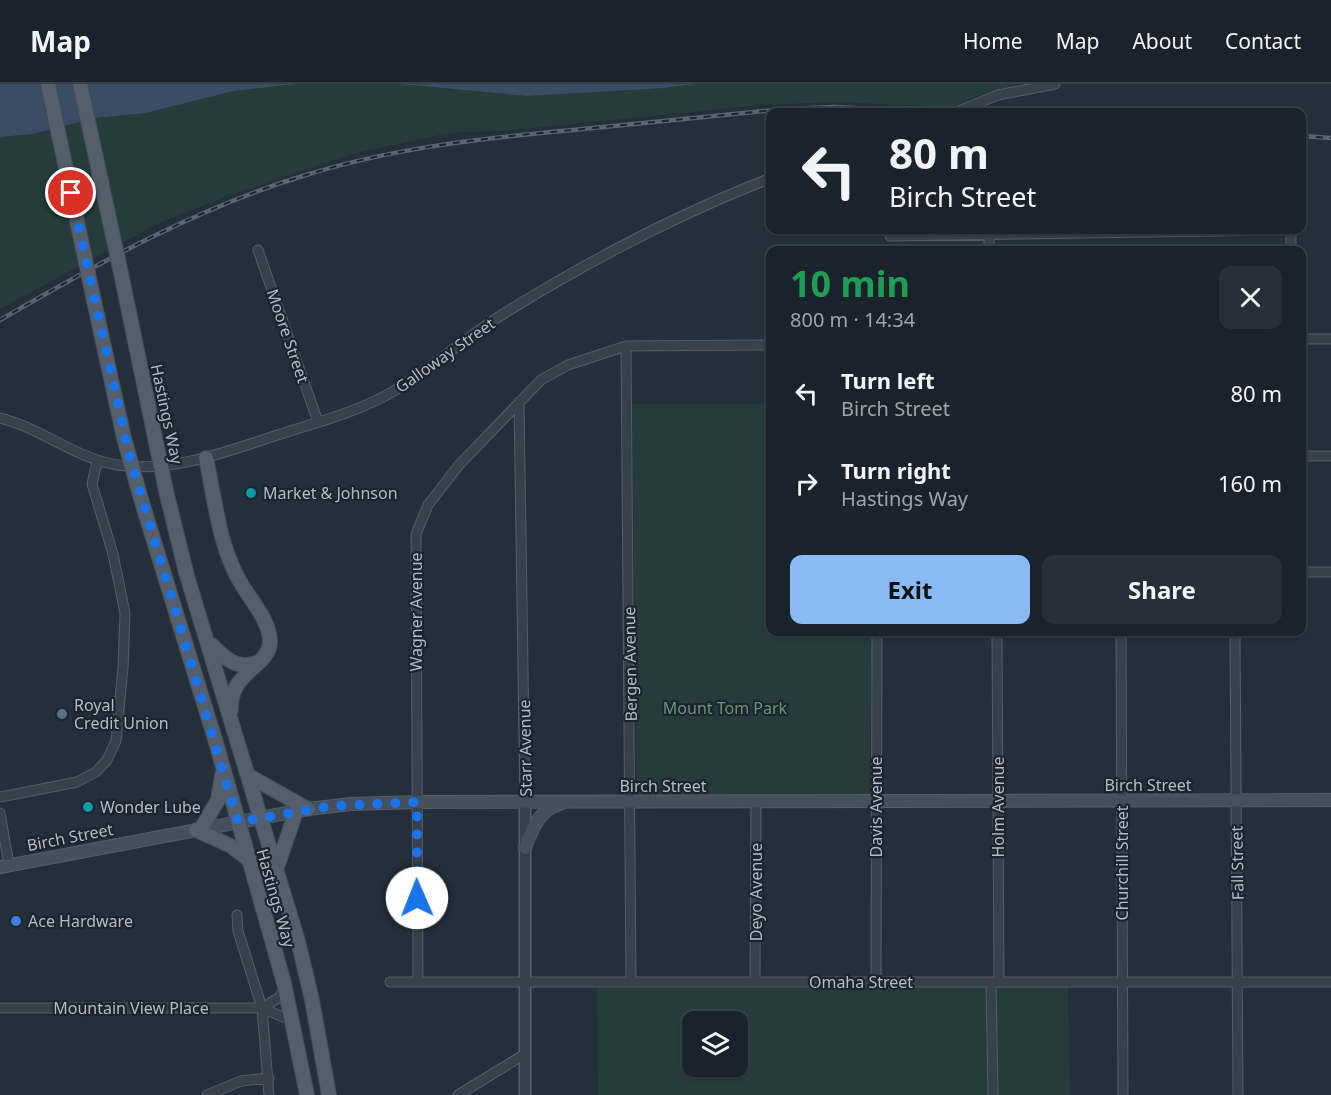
<!DOCTYPE html>
<meta charset="utf-8">
<style>
body{margin:0;font-family:"Noto Sans",sans-serif;background:#272f38;color:#f1f3f6;height:100vh;display:flex;flex-direction:column;font-size:22px;white-space:nowrap}
*{box-sizing:border-box;margin:0}
p{font-size:20px;color:#9fa4a9}
.icon{flex:none;width:33px;height:33px;fill:none;stroke:currentColor;stroke-width:2;stroke-linecap:round;stroke-linejoin:round}
.map{position:relative;flex:1;overflow:hidden}
.details{position:absolute;left:766px;top:162px;width:540px;height:390px;display:flex;flex-direction:column;background:#1a232c;border-radius:12px;box-shadow:0 2px 4px #0004,0 0 0 2px #384048}
.details>*{flex:none}
.guide{position:absolute;left:766px;top:24px;width:540px;height:126px;border-radius:12px;box-shadow:0 2px 4px #0004,0 0 0 2px #384048;background:#1a232c;color:#f1f3f6;overflow:hidden}
.tools{position:absolute;left:682px;top:927px;display:grid;gap:12px}
.tools a{display:grid;place-items:center;width:66px;height:66px;border-radius:12px;background:#1a232c;box-shadow:0 2px 4px #0004,0 0 0 2px #384048;font-size:30px}
.pin{position:absolute;display:grid;place-items:center;width:51px;height:51px;color:#fff;margin:-26px;border:3px solid #fff;border-radius:50%;box-shadow:0 2px 6px #0007}
.me{position:absolute;width:66px;margin:-33px;rotate:359deg;stroke-linejoin:round;filter:drop-shadow(0 0 4px #0008)}
.turn{display:flex;align-items:center;gap:21px;height:126px;padding:0 24px;font-size:27px}
.turn .icon{width:78px;height:78px;stroke-width:2.5}
.turn b{display:block;font-size:42px;line-height:51px}
.round{display:grid;place-items:center;flex:none;width:63px;height:63px;border-radius:12px;background:#272f38}
.headline{display:flex;align-items:center;justify-content:space-between;height:102px;padding:0 24px}
h1{font-size:36px;font-weight:700;line-height:45px;color:#1e9e55}
.primary-button{display:flex;gap:12px;margin-top:auto;padding:12px 24px}
.primary-button a{flex:1;height:69px;border-radius:12px;background:#8abaf4;color:#111;font-size:24px;font-weight:700;line-height:69px;text-align:center}
.primary-button a+a{background:#272f38;color:#f1f3f6}
ul{padding:0;list-style:none}
li{display:flex;align-items:center;gap:18px;height:90px;padding:0 24px}
li div{flex:1}
li b{display:block;font-size:22px}
li em{font-style:normal}
header{display:flex;align-items:center;gap:36px;box-sizing:border-box;height:84px;padding:0 30px;background:#1a232c;border-bottom:2px solid #384048}
header strong{font-size:28px}
nav{display:flex;gap:33px;margin-inline-start:auto;font-size:21px}
.map>svg:first-child{display:block}
.green{fill:#263c3c;fill-rule:evenodd}
.water{fill:#394e63}
.lines{fill:none;stroke-linecap:round;stroke-linejoin:round}
.minor-casing{stroke:#555e68;stroke-width:11}
.tertiary-casing{stroke:#555e68;stroke-width:13}
.secondary-casing{stroke:#555e68;stroke-width:14}
.primary-casing{stroke:#434c56;stroke-width:16}
.minor{stroke:#37404b;stroke-width:9}
.tertiary{stroke:#37404b;stroke-width:10}
.secondary{stroke:#45505d;stroke-width:12}
.primary{stroke:#555f6b;stroke-width:14}
.rail-casing{stroke:#596571;stroke-width:4.5}
.rail{stroke:#1c252f;stroke-width:2;stroke-dasharray:7;stroke-linecap:butt}
.primary-bridge-casing{stroke:#434c56;stroke-width:16;stroke-linecap:butt}
.primary-bridge{stroke:#555f6b;stroke-width:14}
.route{stroke:#1a73e8;stroke-width:10;stroke-dasharray:0 18}
.culture-dot{fill:#0f9aa8;stroke:#1c252f;stroke-width:2}
.service-dot{fill:#5c6f8a;stroke:#1c252f;stroke-width:2}
.shop-dot{fill:#3f7fe0;stroke:#1c252f;stroke-width:2}
.labels{text-anchor:middle;stroke-width:4.5;stroke-linejoin:round;paint-order:stroke}
.street-label{font-size:16px;fill:#b2bbc6;stroke:#1c252f}
.poi-label{font-size:16px;fill:#b2bbc6;stroke:#1c252f;text-anchor:start}
.park-label{font-size:16px;fill:#6a9671;stroke:#1c252f}
</style>
<header>
<strong>Map</strong>
<nav><a>Home</a><a>Map</a><a>About</a><a>Contact</a></nav>
</header>
<div class="map">
<svg width="1331" height="1011" viewBox="0 0 1331 1011">
<rect width="100%" height="100%" fill="#232f3a"/>
<!-- green -->
<path class="green" d="M296 0H400L528 12 665 4 694 0H1021L986 9 952 23 833 18 762 21 514 46 449 49 356 69 238 108 159 139 0 225V53L33 50 95 34 146 29 234 7Z
M632 320H771V548H873L869 711H637Z
M1068 903 1070 1011H598L597 904ZM693 938H738V982H693Z"/>
<!-- water -->
<path class="water" d="M0 0H296L234 7 146 29 95 34 33 50 0 53Z
M400 0H694L665 4 528 12Z"/>
<g class="lines">
<!-- minor casing -->
<g class="minor-casing">
<path id="minor" d="M956 28 998 11 1055 0
M989 150V166
M890 152 1291 146V166
M258 166 318 338
M1302 255H1331
M626 262 631 898
M519 318 525 719
M0 334C45 345 78 378 126 382 180 387 233 365 284 349 321 337 360 327 394 307 434 283 468 251 508 227 589 177 683 128 771 94
M1302 372H1331
M1302 488H1331
M997 548 999 898
M1121 548 1123 1011
M1235 548 1238 1011
M0 713 77 698 96 688 107 676 116 657 123 584 125 529 113 470 92 400 97 378
M0 729 9 781
M237 831 238 847 262 924 269 1011
M390 898H1331
M418 898 416 450 428 421 459 381 541 296 568 281 626 262 771 261
M755 898 756 718
M876 898 877 548
M991 898 993 1011
M0 924H262L292 937
M262 924 280 913 284 902
M207 1011 241 997 269 994
M458 1011 525 970"/>
</g>
<!-- tertiary casing -->
<g class="tertiary-casing">
<path id="tertiary" d="M525 1011V719"/>
</g>
<!-- secondary casing -->
<g class="secondary-casing">
<path id="secondary" d="M525 764C532 745 539 726 560 720
M0 783 308 725 351 720 417 718 1331 716"/>
</g>
<!-- primary casing -->
<g class="primary-casing">
<path id="primary" d="M122 194 155 354
M94 217 124 354
M206 374C215 416 219 464 242 501 252 518 270 537 270 558 270 582 229 588 231 626
M167 411 187 492 298 857 312 916 329 1011
M141 415 217 662 284 899 307 1011
M212 561C224 574 238 586 256 579
M249 692 308 725
M201 745 218 716 222 691
M196 746 231 762 248 775
M276 786 296 728"/>
</g>
<!-- minor -->
<use href="#minor" class="minor"/>
<!-- tertiary -->
<use href="#tertiary" class="tertiary"/>
<!-- secondary -->
<use href="#secondary" class="secondary"/>
<!-- primary -->
<use href="#primary" class="primary"/>
<!-- rail casing -->
<g class="rail-casing">
<path id="rail" d="M1302 52 1331 54
M0 236C99 179 196 124 306 91 393 64 483 54 573 46 644 39 714 32 785 25L834 23 937 28"/>
</g>
<!-- rail -->
<use href="#rail" class="rail"/>
<!-- primary-bridge casing -->
<g class="primary-bridge-casing">
<path id="primary-bridge" d="M48 0 94 217
M80 0 122 194
M124 354 141 415
M155 354 167 411"/>
</g>
<!-- primary-bridge -->
<use href="#primary-bridge" class="primary-bridge"/>
</g>
<g class="lines">
<!-- route -->
<path class="route" d="M71 109 130 374 238 738 333 722 417 718V814"/>
</g>
<!-- markers -->
<g class="culture-dot">
<circle cx="251" cy="409" r="6"/>
<circle cx="88" cy="723" r="6"/>
</g>
<circle class="service-dot" cx="62" cy="630" r="6"/>
<circle class="shop-dot" cx="16" cy="837" r="6"/>
<g class="labels">
<!-- street labels -->
<g class="street-label">
<text transform="translate(288 252) rotate(71)" y="6">Moore Street</text>
<text transform="translate(445 271) rotate(-35)" y="6">Galloway Street</text>
<text transform="translate(167 330) rotate(78)" y="6">Hastings Way</text>
<text transform="translate(416 528) rotate(-90)" y="6">Wagner Avenue</text>
<text transform="translate(630 580) rotate(-91)" y="6">Bergen Avenue</text>
<text transform="translate(525 664) rotate(-91)" y="6">Starr Avenue</text>
<text x="1148" y="707">Birch Street</text>
<text x="663" y="708">Birch Street</text>
<text transform="translate(876 723) rotate(-90)" y="6">Davis Avenue</text>
<text transform="translate(998 723) rotate(-90)" y="6">Holm Avenue</text>
<text transform="translate(70 753) rotate(-11)" y="6">Birch Street</text>
<text transform="translate(1122 779) rotate(-90)" y="6">Churchill Street</text>
<text transform="translate(1237 779) rotate(-91)" y="6">Fall Street</text>
<text transform="translate(756 808) rotate(-90)" y="6">Deyo Avenue</text>
<text transform="translate(276 814) rotate(74)" y="6">Hastings Way</text>
<text x="861" y="904">Omaha Street</text>
<text x="131" y="930">Mountain View Place</text>
</g>
<!-- poi labels -->
<g class="poi-label">
<text x="263" y="415">Market &amp; Johnson</text>
<text x="74" y="627">Royal<tspan x="74" dy="18">Credit Union</tspan></text>
<text x="100" y="729">Wonder Lube</text>
<text x="28" y="843">Ace Hardware</text>
</g>
<!-- park labels -->
<g class="park-label">
<text x="725" y="630">Mount Tom Park</text>
</g>
</g>
</svg>
<div class="tools">
<a><svg class="icon" aria-label="layers" viewBox="0 0 24 24"><path d="M12 4l9 5-9 5-9-5zM3 14l9 5 9-5"/></svg></a>
</div>
<div class="pin" style="left:71px;top:109px;background:#d93025"><svg class="icon" aria-label="arrive" viewBox="0 0 24 24"><path d="M6 21V4h12l-3 4 3 4H6"/></svg></div>
<svg class="me" style="left:417px;top:814px" viewBox="-20 -20 40 40"><circle r="19" fill="#fff"/><path d="M0-13L10 11 0 6-10 11z" fill="#1a73e8"/></svg>
<div class="guide">
<div class="turn"><svg class="icon" aria-label="left" viewBox="0 0 24 24"><path d="M17 20v-9H6M10 6l-5 5 5 5"/></svg><div><b>80 m</b>Birch Street</div></div>
</div>
<section class="details">
<div class="headline"><div><h1>10 min</h1><p>800 m · 14:34</p></div><a class="round"><svg class="icon" aria-label="close" viewBox="0 0 24 24"><path d="M6 6l12 12M18 6L6 18"/></svg></a></div>
<ul>
<li><svg class="icon" aria-label="left" viewBox="0 0 24 24"><path d="M17 20v-9H6M10 6l-5 5 5 5"/></svg><div><b>Turn left</b><p>Birch Street</p></div><em>80 m</em></li>
<li><svg class="icon" aria-label="right" viewBox="0 0 24 24"><path d="M7 20v-9h11M14 6l5 5-5 5"/></svg><div><b>Turn right</b><p>Hastings Way</p></div><em>160 m</em></li>
</ul>
<div class="primary-button"><a>Exit</a><a>Share</a></div>
</section>
</div>
